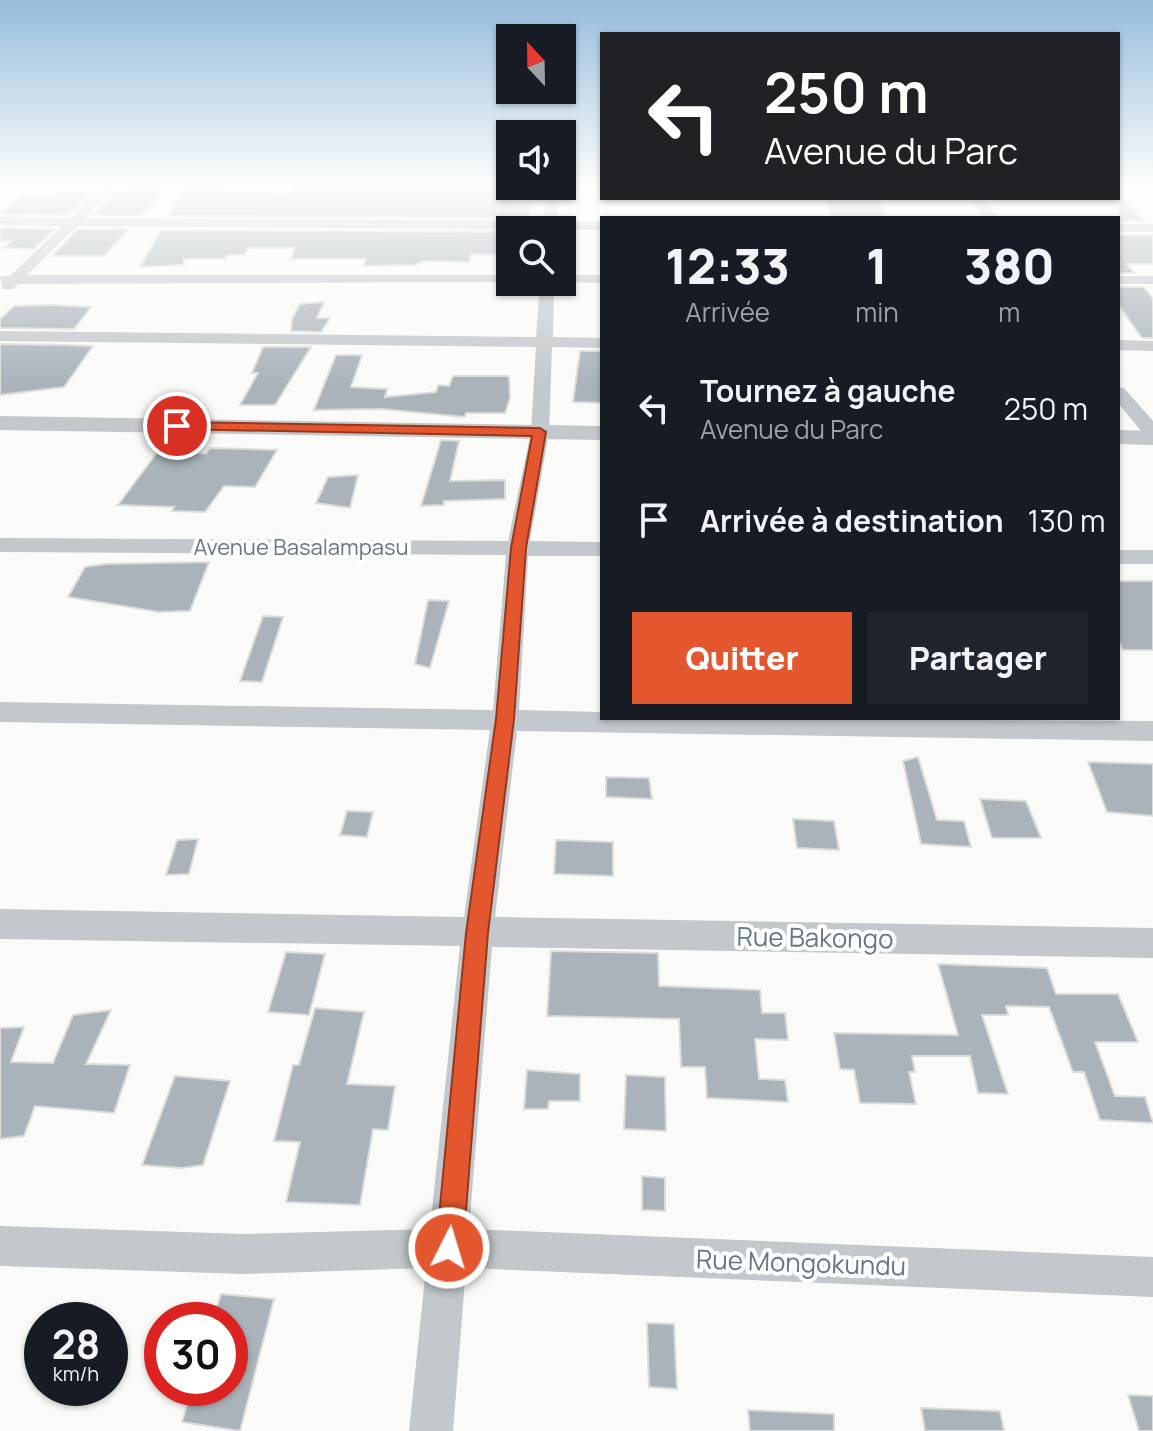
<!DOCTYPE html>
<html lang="fr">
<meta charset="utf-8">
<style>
body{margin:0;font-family:Manrope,sans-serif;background:#20242c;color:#f1f3f6;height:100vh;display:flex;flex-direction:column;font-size:30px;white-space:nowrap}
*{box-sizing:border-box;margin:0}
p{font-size:26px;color:#9ea1a6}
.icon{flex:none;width:44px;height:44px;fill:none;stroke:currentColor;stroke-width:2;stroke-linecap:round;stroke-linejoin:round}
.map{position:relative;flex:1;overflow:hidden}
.panel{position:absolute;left:600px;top:216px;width:520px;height:504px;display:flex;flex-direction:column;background:#171b24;border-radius:0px;box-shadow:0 2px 6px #0004}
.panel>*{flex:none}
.top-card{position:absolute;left:600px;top:32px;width:520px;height:168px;border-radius:0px;box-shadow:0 2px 6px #0004;background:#202124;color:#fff;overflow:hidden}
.needle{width:52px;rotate:338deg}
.fabs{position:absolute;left:496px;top:24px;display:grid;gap:16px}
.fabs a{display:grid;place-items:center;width:80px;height:80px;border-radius:0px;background:#171b24;box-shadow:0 2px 6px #0004;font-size:40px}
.speed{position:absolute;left:24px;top:1302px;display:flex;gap:16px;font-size:40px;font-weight:700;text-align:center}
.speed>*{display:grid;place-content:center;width:104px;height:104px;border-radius:50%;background:#171b24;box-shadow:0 2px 6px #0004;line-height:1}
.speed small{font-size:20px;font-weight:400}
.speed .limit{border:12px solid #d22;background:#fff;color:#111}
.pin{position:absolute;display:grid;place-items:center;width:68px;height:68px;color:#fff;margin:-34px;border:4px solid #fff;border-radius:50%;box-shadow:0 2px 8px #0007}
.me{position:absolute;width:88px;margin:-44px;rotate:5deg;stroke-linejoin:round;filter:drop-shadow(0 0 6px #0008)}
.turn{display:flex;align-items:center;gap:28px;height:168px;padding:0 32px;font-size:36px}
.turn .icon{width:104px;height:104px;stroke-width:2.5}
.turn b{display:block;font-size:56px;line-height:68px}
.eta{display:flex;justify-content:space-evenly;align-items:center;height:136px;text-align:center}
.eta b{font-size:48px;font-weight:800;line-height:56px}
.button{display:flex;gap:16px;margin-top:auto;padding:16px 32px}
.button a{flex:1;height:92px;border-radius:0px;background:#e4572e;color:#fff;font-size:32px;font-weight:800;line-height:92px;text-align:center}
.button a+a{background:#20242c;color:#f1f3f6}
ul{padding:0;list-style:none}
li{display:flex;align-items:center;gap:24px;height:112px;padding:0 32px}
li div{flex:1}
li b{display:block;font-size:30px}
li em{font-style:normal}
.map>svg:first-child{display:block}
.building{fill:#aab3b9;stroke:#dcdcda;stroke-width:2}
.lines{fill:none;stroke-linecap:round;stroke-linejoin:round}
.minor{fill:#c3c8cc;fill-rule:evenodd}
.tertiary{fill:#c3c8cc;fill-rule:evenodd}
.route{fill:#e4572e;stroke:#94391e;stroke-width:2}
.labels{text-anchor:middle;stroke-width:8;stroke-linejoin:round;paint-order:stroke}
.street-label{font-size:22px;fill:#657683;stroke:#fff}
.near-street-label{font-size:26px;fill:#657683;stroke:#fff}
</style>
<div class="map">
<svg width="1153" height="1431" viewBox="0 0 1153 1431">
<rect width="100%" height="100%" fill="#fafaf8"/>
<!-- building -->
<path class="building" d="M230 184 225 191 290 193 293 187 371 185 498 188 496 196H505L503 201 532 202 528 218 168 216 186 185Z
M128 189H167L142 215H92L116 191Z
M61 190H94L69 215 0 214 22 196 54 197Z
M1118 193 1144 221H1118Z
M825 198H878L887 218H832Z
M0 228 55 229 34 249 3 248 11 241H0Z
M78 229H129L104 256H52Z
M161 230 510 232V255L471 254 469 262 424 261 414 265 363 266 366 259H290L295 248H249L244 255H227L225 259H184V265L140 267Z
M1118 235H1153V264H1127L1134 273H1118Z
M1118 287H1144L1153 299V338H1142L1118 304Z
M324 302 317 318H330L321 332 291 331 292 319 300 304Z
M50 305 91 307 74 329 0 328V319L14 306Z
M0 344 63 345 93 346 64 387 0 395Z
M263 347H311L275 405H240L258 373H252Z
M580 351H602V403L573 402Z
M336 355H362L351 387 387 389 385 397 436 392 438 385 449 386 453 376H509L510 398 505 413H466L465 417 381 409 314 410Z
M441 440 459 441 450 481 505 480V499L444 501V505L421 506Z
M210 448 277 450 255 487 224 486 205 512 172 511 174 507 118 505 159 450 206 454Z
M358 475 350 508 316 503 328 477Z
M209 562 190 611 159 612 68 597 85 567 105 564Z
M1118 581H1153V650H1123L1118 640Z
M428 600 449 601 430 668 415 664Z
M263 616 283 617 262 682 240 681Z
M918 757 937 820 964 821 971 847 921 844 903 761Z
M1088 762 1153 764V816L1107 812Z
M606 777 649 778 652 799 606 797Z
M980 799 1026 801 1041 838H992Z
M347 811 373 812 367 837 340 835Z
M793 819 834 821 839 850 797 848Z
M198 839 189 874 166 875 177 840Z
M556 840 613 842V876L554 874Z
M551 951 658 953 659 986 760 990 762 1013H785L788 1040 755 1039 759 1079 785 1080 788 1102 707 1098 705 1067H681L679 1019 547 1016Z
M286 952 325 954 309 1015 268 1012Z
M938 964 1047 968 1056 994H1118L1138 1042H1095L1115 1096 1145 1097 1153 1123 1100 1120 1084 1072H1073L1049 1007 1006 1006 1008 1015H982L1008 1094 978 1093 970 1056H912L915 1072H909L916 1104 860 1103 854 1070 840 1069 834 1033 958 1035Z
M315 1008 364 1012 347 1084 395 1086 388 1130 373 1129 360 1205 286 1202 300 1142 274 1141 293 1065H299Z
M111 1010 86 1064 130 1065 114 1113 35 1106 24 1136 0 1139V1028L24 1027 11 1062 53 1063 73 1015Z
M527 1070 580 1074V1101H549L548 1109H524Z
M626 1075 665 1077 666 1131 624 1129Z
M175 1076 230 1081 203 1165 182 1168 142 1165Z
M642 1176 665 1178V1211L642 1210Z
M221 1294 274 1299 240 1431 182 1422 192 1388H230V1320H213Z
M647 1323 674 1324 677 1389 649 1387Z
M1128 1395 1153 1396V1431H1139Z
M921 1408 1000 1411 1004 1431H925Z
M748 1410 834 1414V1431H750Z"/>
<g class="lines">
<!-- minor -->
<path class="minor" d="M106 183H119L85 218 543 221 548 186H560L557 222H602V230L77 226 27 275H510V282H515L18 284 13 289H3L0 276H10L62 226 0 225V217L70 218Z
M1118 183H1153V188H1118Z
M971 198H983L998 218H984Z
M1118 224H1153V232H1118Z
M562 275H602V283L557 282H562Z
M1118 276H1153V284H1118Z
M540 282H554L553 337 602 338V348L552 347 549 432 530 541 602 542V556H528L519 710 602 712V718L1153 721V741L517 731 495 917 1153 928V958L492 947 469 1229 1153 1257V1297L466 1268 453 1431H409L426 1268 244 1274 0 1266V1226L244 1234 430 1229 460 946 0 939V909L464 917 490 730 0 722V702L493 710 506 555 0 552V538L508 541 531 432 536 347 0 341V331L536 337Z
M1118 340 1153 341V351L1118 350Z
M1118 387 1124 388 1153 421V439L1146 437 1118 403Z
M1118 550H1153V564H1118Z"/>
<!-- tertiary -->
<path class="tertiary" d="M0 416 602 426V440L0 430Z
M1118 430 1153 431V445L1118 444Z"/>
</g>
<!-- sky -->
<linearGradient id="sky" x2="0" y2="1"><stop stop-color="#96bcdc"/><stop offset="0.48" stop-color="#fdfdfc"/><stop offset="1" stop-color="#fdfdfc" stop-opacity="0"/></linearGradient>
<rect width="1153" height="384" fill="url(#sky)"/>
<!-- route -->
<path class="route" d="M177 422 540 428 546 432 526 548 514 719 488 933 463 1248 459 1258 449 1262 440 1258 436 1248 466 933 496 719 511 548 532 436 172 429 170 426Z"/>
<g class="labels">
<!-- street labels -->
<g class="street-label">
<text x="301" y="555">Avenue Basalampasu</text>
</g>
<!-- near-street labels -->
<g class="near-street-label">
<text transform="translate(815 938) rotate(1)" y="9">Rue Bakongo</text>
<text transform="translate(801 1263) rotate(2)" y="9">Rue Mongokundu</text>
</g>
</g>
</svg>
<div class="fabs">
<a><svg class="needle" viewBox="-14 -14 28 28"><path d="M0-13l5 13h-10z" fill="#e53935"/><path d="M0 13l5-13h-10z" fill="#9ea1a6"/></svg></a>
<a><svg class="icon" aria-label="sound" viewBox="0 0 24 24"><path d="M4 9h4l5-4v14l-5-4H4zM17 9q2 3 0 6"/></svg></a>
<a><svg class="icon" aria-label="search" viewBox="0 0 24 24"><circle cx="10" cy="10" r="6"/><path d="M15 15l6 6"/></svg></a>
</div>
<div class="speed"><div>28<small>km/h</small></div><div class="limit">30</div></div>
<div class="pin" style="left:177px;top:426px;background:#d93025"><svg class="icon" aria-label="arrive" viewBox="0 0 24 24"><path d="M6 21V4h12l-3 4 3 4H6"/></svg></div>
<svg class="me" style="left:449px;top:1248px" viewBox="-20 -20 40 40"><circle r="17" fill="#e4572e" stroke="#fff" stroke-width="3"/><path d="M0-11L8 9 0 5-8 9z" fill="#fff"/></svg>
<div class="top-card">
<div class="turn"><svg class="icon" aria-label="left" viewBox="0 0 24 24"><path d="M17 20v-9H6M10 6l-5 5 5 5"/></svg><div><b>250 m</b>Avenue du Parc</div></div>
</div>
<section class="panel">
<div class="eta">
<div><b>12:33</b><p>Arrivée</p></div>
<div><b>1</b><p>min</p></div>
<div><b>380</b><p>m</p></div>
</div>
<ul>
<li><svg class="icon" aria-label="left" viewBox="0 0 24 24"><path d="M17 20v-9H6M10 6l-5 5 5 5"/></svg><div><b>Tournez à gauche</b><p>Avenue du Parc</p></div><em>250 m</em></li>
<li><svg class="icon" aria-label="arrive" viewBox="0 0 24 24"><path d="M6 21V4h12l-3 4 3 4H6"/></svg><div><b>Arrivée à destination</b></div><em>130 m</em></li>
</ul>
<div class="button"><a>Quitter</a><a>Partager</a></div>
</section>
</div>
